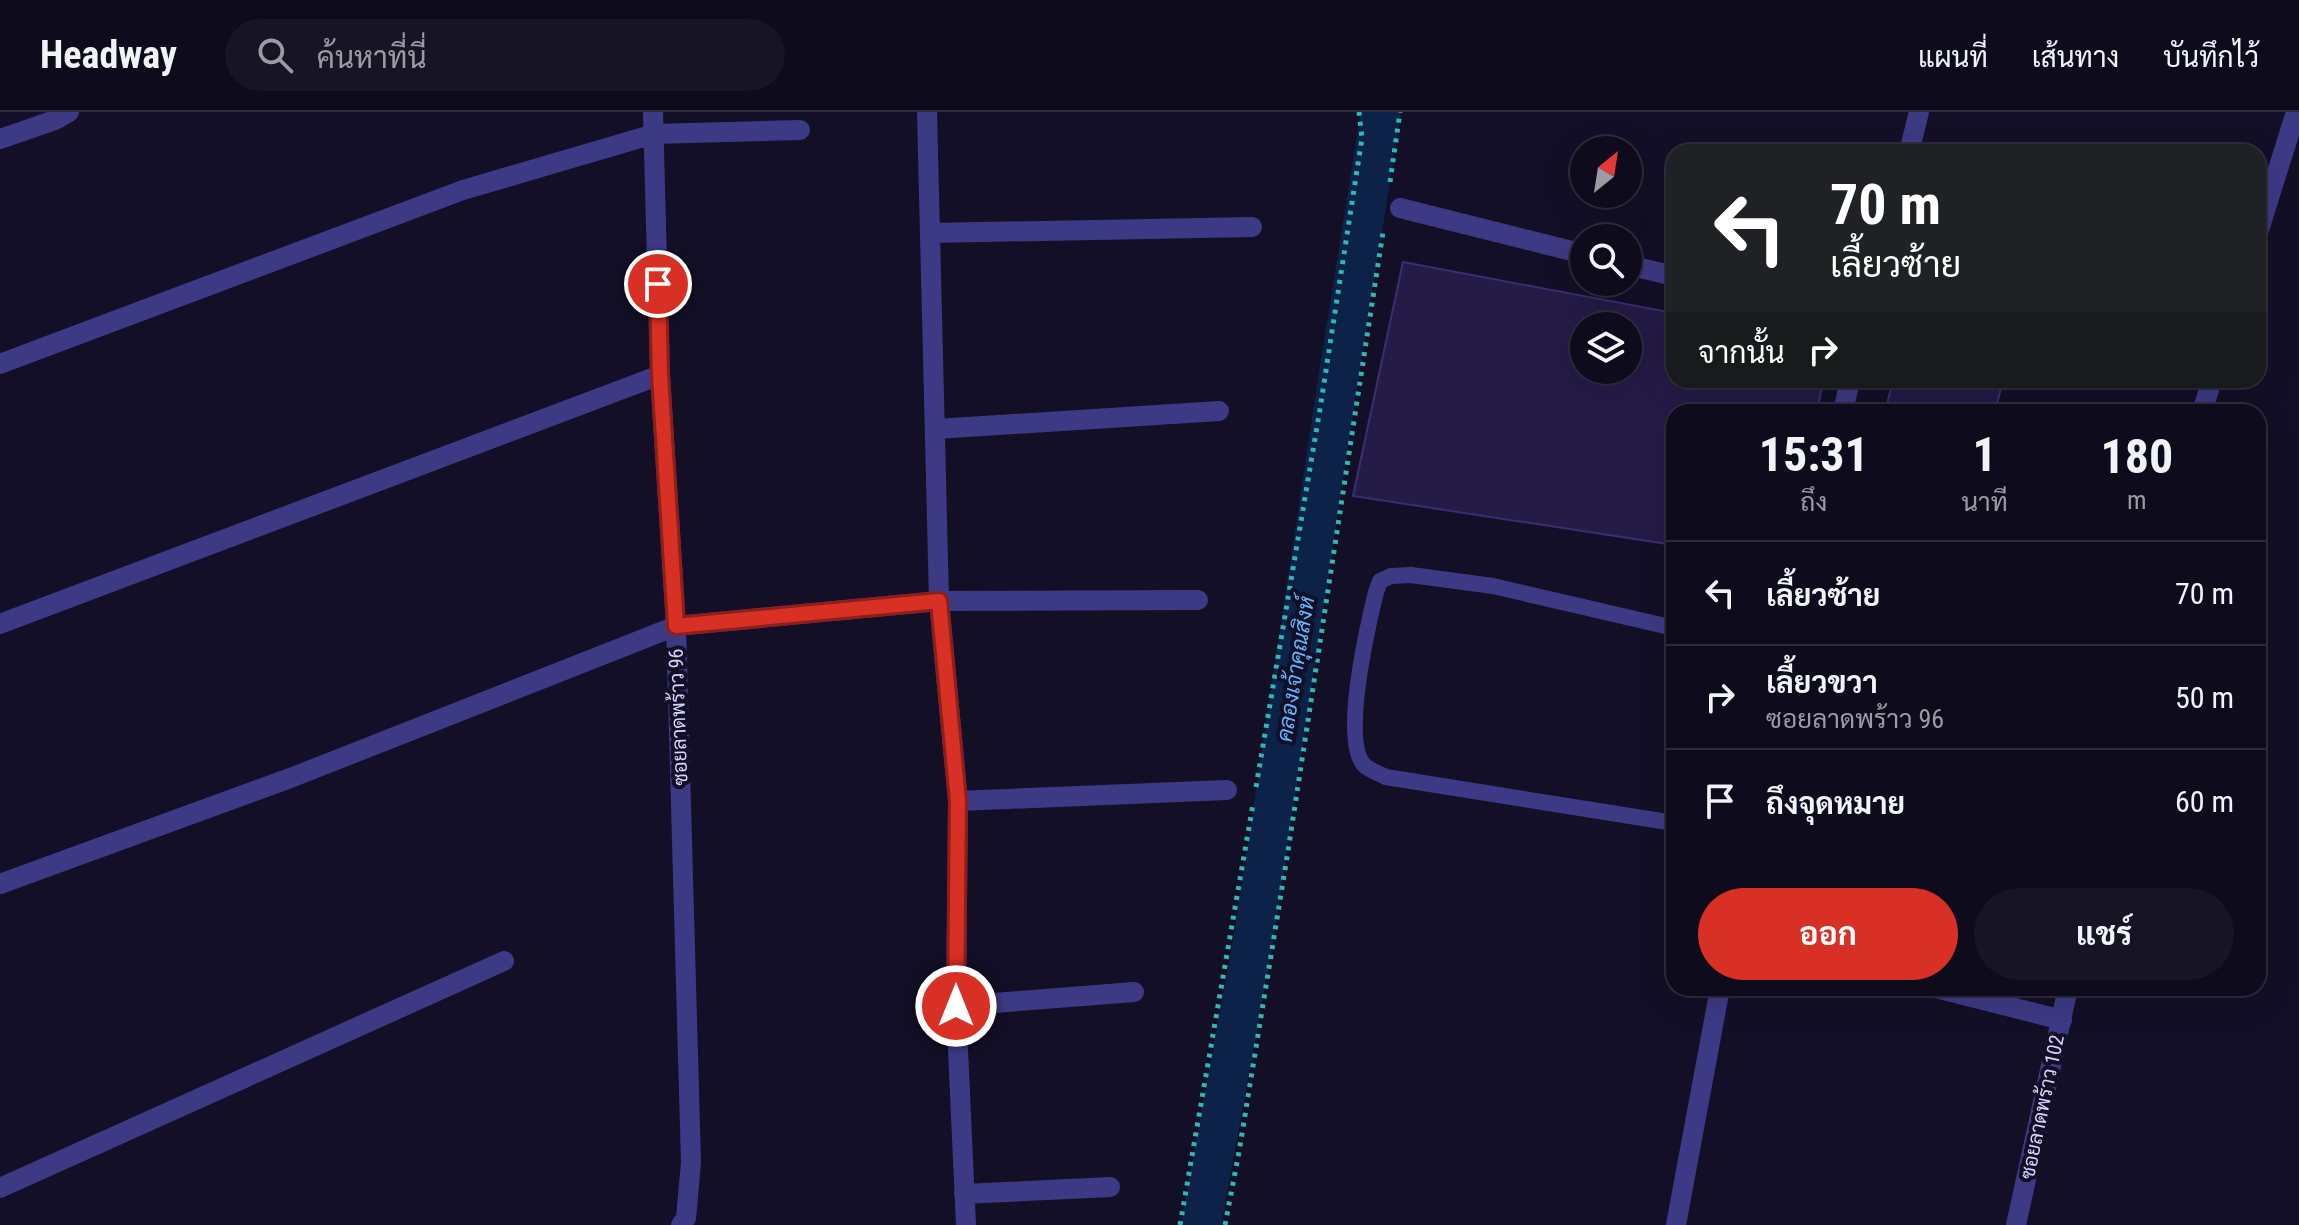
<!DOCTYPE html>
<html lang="th">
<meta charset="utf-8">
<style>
body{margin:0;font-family:"Roboto Condensed",Sarabun,sans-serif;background:#171425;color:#f1f3f6;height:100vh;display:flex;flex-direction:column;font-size:30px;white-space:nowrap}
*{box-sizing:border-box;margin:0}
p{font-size:26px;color:#9b9ba3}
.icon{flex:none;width:44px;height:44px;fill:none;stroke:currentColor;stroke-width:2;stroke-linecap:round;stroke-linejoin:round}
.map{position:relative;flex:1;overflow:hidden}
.sheet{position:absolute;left:1666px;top:292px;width:600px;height:592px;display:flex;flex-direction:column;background:#0e0b1c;border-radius:24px;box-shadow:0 8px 32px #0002,0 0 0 2px #2e2b3b}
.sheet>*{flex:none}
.guide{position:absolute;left:1666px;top:32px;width:600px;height:244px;border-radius:24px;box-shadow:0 8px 32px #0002,0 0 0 2px #2e2b3b;background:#202124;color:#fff;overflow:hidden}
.needle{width:52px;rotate:30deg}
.controls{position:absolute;left:1570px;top:24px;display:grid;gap:16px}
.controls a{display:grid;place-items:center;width:72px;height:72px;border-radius:50%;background:#0e0b1c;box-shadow:0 8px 32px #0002,0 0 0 2px #2e2b3b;font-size:40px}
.pin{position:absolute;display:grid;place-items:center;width:68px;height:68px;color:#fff;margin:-34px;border:4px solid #fff;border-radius:50%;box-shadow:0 2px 8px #0007}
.me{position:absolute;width:88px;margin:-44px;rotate:0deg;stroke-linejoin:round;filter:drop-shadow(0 0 6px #0008)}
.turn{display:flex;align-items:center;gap:28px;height:168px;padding:0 32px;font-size:36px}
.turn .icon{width:104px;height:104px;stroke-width:2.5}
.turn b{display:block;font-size:56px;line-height:68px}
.then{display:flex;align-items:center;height:76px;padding:0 32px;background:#0003;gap:16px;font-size:30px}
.eta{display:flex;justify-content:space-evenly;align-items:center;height:136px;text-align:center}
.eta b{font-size:48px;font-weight:700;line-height:56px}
.button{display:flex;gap:16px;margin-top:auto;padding:16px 32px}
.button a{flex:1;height:92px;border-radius:48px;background:#d93025;color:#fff;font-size:32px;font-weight:700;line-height:92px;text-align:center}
.button a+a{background:#171425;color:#f1f3f6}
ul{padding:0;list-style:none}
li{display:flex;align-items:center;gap:24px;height:104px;padding:0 32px;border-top:2px solid #2e2b3b}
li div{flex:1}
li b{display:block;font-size:30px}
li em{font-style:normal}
header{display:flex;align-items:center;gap:48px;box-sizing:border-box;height:112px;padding:0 40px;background:#0e0b1c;border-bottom:2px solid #2e2b3b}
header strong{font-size:38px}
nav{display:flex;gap:44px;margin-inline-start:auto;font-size:28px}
.search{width:560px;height:72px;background:#171425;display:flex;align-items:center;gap:20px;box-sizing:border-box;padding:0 28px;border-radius:44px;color:#9b9ba3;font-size:30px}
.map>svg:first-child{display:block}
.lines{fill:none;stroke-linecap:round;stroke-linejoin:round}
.canal{stroke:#0c2248;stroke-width:40}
.building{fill:#241b47;stroke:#3b2d73;stroke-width:2;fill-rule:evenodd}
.path{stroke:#2fb8b0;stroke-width:5;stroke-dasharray:4 6;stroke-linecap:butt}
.lane{stroke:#3d3a85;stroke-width:16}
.street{stroke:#3d3a85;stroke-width:20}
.route-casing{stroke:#8d1f18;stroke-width:20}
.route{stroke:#d93025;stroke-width:14}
.labels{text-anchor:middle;stroke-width:8;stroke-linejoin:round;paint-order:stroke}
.street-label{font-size:20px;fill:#d9d4ff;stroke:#130f26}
.water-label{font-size:22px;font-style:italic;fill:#62b6ff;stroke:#130f26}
</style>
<header>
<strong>Headway</strong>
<div class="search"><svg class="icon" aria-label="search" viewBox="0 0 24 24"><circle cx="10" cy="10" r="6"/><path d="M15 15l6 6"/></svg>ค้นหาที่นี่</div>
<nav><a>แผนที่</a><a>เส้นทาง</a><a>บันทึกไว้</a></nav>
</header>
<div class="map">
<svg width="2299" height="1113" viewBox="0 0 2299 1113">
<rect width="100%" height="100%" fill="#130f26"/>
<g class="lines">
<!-- canal -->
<path class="canal" d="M1201 1113 1255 818 1338 268 1381 0"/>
</g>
<!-- building -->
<path class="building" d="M1403 150 1674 201V268H1823L1817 300H1674V433L1353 384ZM1584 214H1628V258H1584Z
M1893 268H2003L1995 300H1885Z"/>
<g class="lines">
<!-- path -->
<path class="path" d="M1390 70 1400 0
M1256 675 1320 297 1362 26 1359 0
M1180 1113 1253 692
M1225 1113 1239 1040 1288 739 1383 120"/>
<!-- lane -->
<path class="lane" d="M1674 516 1493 474 1411 463 1391 464 1380 469 1376 480C1368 513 1341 627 1364 653 1369 658 1380 662 1386 665L1674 711"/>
<!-- street -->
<path class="street" d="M653 0 660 263 676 514 691 1051 686 1106 681 1113
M927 0 939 489 958 689 956 894 966 1113
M0 27 55 8 69 0
M1909 40 1919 0
M1400 96 1584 142
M930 121 1252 115
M2258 121 2296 0
M1628 153 1674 164
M0 252 463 78 654 22 800 18
M1843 300 1850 268
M2202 300 2212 268
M936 317 1219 299
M0 512 660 263
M958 689 1227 678
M0 772 293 665 676 514 939 489 1198 488
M1936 876 2062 908
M956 894 1134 880
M0 1076 504 849
M964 1082 1110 1075
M1676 1113 1720 876
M2016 1113 2068 876"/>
</g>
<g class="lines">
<!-- route casing -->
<g class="route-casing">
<path id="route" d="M658 172 660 263 676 514 939 489 958 689 956 894"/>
</g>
<!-- route -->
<use href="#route" class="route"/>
</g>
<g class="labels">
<!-- street labels -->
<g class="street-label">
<text transform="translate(678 605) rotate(-92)" y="7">ซอยลาดพร้าว 96</text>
<text transform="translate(2042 995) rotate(-78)" y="7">ซอยลาดพร้าว 102</text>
</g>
<!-- water labels -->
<g class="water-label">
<text transform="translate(1295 557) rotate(-81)" y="8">คลองเจ้าคุณสิงห์</text>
</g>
</g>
</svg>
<div class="controls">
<a><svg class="needle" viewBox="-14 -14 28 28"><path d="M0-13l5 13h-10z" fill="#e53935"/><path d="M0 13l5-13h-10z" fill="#9b9ba3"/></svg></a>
<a><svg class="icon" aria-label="search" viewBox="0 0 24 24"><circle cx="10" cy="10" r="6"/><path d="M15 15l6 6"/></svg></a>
<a><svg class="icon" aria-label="layers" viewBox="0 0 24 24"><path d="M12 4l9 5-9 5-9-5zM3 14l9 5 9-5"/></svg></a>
</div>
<div class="pin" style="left:658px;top:172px;background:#d93025"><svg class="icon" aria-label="arrive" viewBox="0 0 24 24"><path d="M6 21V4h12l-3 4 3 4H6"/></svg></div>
<svg class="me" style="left:956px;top:894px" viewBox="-20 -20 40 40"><circle r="17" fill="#d93025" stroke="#fff" stroke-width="3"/><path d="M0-11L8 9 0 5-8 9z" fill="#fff"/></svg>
<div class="guide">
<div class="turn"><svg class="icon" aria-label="left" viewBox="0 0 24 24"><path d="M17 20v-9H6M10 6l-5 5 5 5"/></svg><div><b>70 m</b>เลี้ยวซ้าย</div></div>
<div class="then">จากนั้น<svg class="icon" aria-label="right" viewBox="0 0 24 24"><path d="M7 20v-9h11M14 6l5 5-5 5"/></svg></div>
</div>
<section class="sheet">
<div class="eta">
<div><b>15:31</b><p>ถึง</p></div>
<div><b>1</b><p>นาที</p></div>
<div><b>180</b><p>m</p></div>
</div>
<ul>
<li><svg class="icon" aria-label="left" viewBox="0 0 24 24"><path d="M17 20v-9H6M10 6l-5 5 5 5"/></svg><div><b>เลี้ยวซ้าย</b></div><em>70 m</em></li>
<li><svg class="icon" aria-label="right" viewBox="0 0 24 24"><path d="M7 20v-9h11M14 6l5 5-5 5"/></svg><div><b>เลี้ยวขวา</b><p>ซอยลาดพร้าว 96</p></div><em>50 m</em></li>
<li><svg class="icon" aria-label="arrive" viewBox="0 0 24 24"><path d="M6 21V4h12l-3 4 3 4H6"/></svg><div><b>ถึงจุดหมาย</b></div><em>60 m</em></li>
</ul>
<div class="button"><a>ออก</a><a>แชร์</a></div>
</section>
</div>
